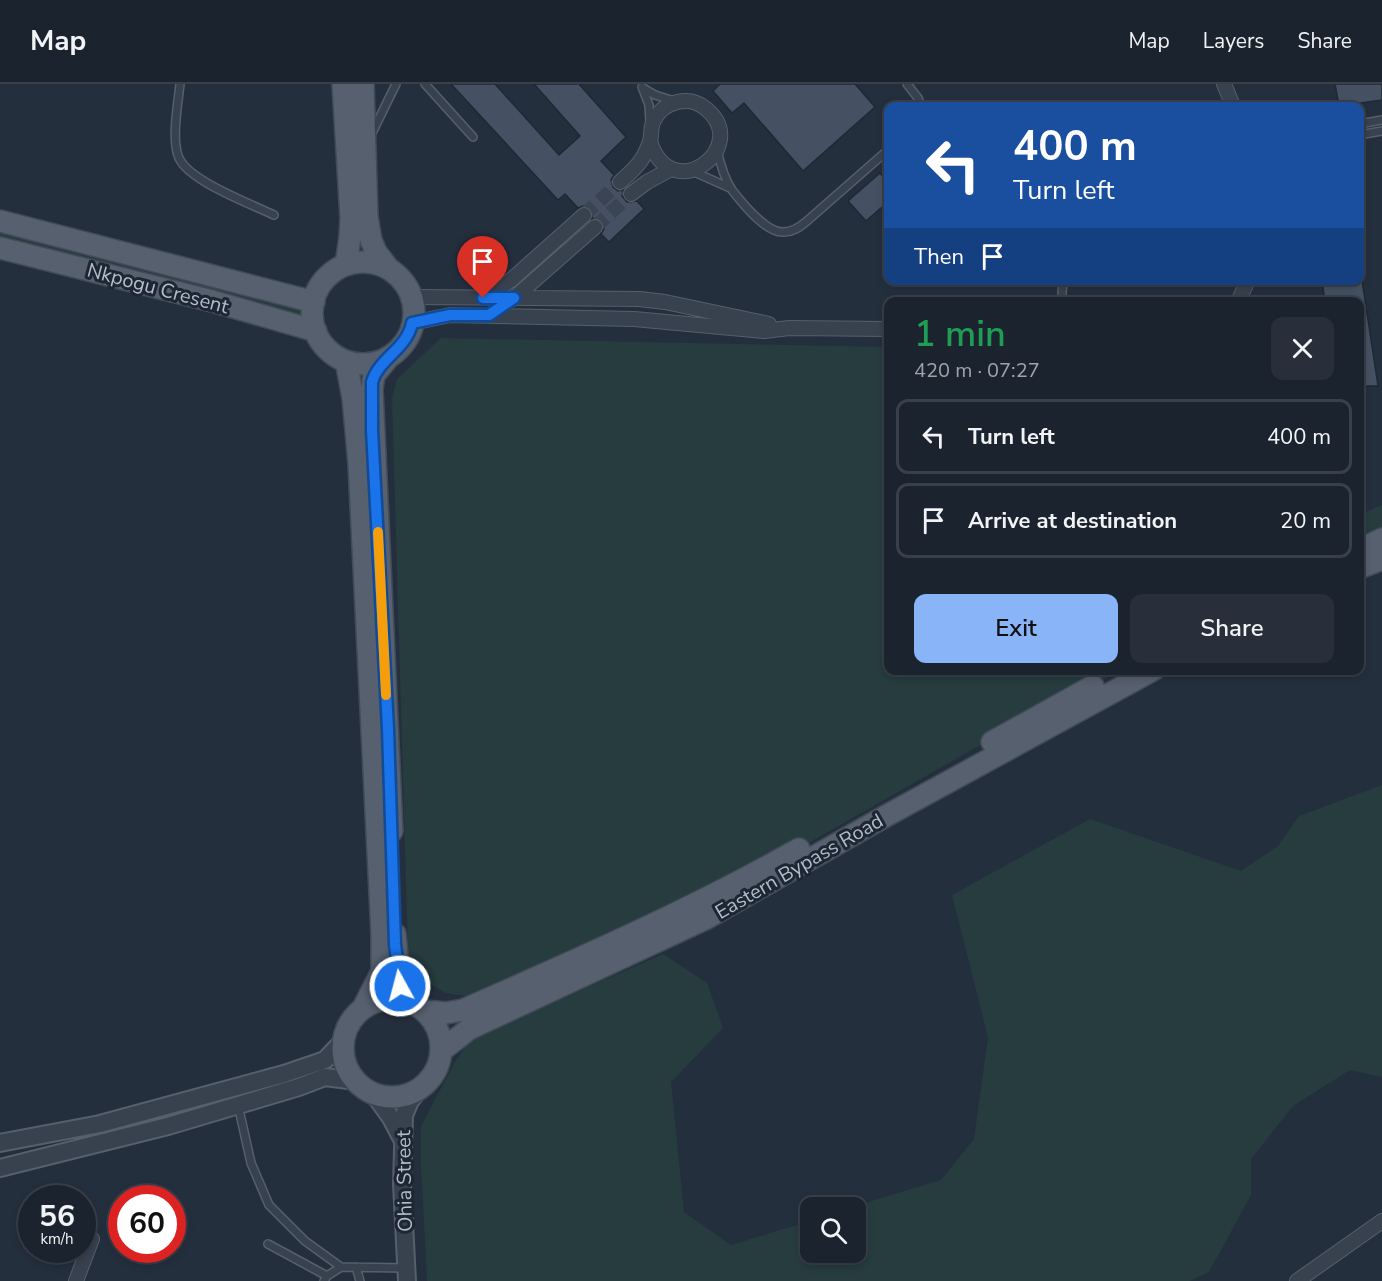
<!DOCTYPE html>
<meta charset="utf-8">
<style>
body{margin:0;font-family:"Nunito Sans",sans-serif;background:#282f3a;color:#f1f3f6;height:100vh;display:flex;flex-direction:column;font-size:22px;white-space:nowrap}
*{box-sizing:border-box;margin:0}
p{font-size:20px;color:#a0a4aa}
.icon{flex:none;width:33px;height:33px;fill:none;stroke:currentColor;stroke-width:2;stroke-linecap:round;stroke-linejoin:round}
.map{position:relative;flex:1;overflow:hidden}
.sheet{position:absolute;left:884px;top:213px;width:480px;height:378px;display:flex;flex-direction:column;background:#1b232e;border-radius:12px;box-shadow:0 3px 9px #0003,0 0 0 2px #39404a}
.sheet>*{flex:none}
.hud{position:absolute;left:884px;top:18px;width:480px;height:183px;border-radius:12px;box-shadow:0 3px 9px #0003,0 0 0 2px #39404a;background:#1a4fa0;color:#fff;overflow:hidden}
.fabs{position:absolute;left:800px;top:1113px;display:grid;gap:12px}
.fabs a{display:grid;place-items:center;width:66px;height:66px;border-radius:12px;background:#1b232e;box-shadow:0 3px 9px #0003,0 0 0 2px #39404a;font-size:30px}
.speed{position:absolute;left:18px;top:1101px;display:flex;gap:12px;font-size:30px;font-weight:700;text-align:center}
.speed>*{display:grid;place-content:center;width:78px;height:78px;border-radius:50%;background:#1b232e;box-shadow:0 3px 9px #0003,0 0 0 2px #39404a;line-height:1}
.speed small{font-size:15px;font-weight:400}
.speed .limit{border:9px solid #d22;background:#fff;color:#111}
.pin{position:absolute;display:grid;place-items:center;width:51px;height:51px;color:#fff;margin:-62px -26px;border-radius:50% 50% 50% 0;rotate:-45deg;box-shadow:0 0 6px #0007}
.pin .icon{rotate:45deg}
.me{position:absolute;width:66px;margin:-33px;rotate:353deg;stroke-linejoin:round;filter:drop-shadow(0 0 4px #0008)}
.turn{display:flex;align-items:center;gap:21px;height:126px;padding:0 30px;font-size:27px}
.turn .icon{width:78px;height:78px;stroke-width:2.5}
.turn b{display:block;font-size:42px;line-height:51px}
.then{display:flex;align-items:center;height:57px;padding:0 30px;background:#0003;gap:12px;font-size:22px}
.round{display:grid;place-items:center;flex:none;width:63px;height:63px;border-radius:12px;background:#282f3a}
.head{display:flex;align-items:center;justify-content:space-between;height:102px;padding:0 30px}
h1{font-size:36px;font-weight:600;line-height:45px;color:#1e9e55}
.button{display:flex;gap:12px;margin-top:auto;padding:12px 30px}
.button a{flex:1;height:69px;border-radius:12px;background:#8ab4f8;color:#111;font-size:24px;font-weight:600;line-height:69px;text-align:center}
.button a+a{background:#282f3a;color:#f1f3f6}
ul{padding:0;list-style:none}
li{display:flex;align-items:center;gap:18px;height:75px;margin:0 12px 9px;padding:0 18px;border:3px solid #39404a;border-radius:12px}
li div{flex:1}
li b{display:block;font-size:22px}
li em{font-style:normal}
header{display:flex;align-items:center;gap:36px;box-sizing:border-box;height:84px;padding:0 30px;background:#1b232e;border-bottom:2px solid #39404a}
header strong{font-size:28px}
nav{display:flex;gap:33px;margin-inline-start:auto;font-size:21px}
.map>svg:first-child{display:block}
.green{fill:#263c3f}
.building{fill:#455162;stroke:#1f2835;stroke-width:1.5}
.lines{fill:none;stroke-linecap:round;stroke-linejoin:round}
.minor-tunnel{stroke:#3a4453;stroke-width:14;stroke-dasharray:14 7;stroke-linecap:butt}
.service-casing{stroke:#565f6c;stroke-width:10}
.minor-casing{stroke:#565f6c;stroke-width:16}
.tertiary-casing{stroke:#565f6c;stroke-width:20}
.primary-casing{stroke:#414a57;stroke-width:24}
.service{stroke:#38414e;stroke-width:7}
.minor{stroke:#38414e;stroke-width:14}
.tertiary{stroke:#38414e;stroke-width:16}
.primary{stroke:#56606e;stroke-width:21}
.route-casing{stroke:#114b97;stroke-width:15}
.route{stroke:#1a73e8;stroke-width:10}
.slow{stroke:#f59e0b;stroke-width:10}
.labels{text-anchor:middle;stroke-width:6;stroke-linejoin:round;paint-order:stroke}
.street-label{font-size:20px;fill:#b4bcc9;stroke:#1d2633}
</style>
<header>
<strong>Map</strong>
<nav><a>Map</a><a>Layers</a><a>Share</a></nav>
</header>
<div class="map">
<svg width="1382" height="1197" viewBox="0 0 1382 1197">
<rect width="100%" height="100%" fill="#242f3e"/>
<!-- green -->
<path class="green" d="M0 149 285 222H300V235L284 229 0 153Z
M441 254 888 263V586L1120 587 996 652 777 777 517 899 466 912 446 909 426 898 413 883 408 866 392 314 397 295Z
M1382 421V448L1359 460V431Z
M1382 701V993L1350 986 1293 1022 1251 1075V1111L1209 1188 1190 1197H427L421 1082V1042L456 976 471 955 663 870 707 899 723 944 671 998 684 1128 731 1161 810 1137V1168H855V1124L852 1123 941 1096 974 1055 988 953 952 811 1090 735 1241 787 1278 762 1299 732Z"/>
<!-- building -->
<path class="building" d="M451 0H495L559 71 580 52 534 0H579L626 53 601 77 614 91 611 96 613 103 618 107 623 106 622 112 627 118 637 117 644 125 609 158 601 150 604 145 602 138 597 134 592 135 593 130 590 125 583 122 578 124 565 110 558 116Z
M720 0H855L875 23 803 87 744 19 732 29 713 7Z
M1335 0H1382V16L1339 22Z
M880 89 888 98V118L866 137 848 117Z
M1322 196H1362L1378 302H1359V218H1325Z"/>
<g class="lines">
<!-- minor-tunnel -->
<path class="minor-tunnel" d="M584 131 620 98
M595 143 631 110"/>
<!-- service casing -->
<g class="service-casing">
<path id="service" d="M180 0C178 19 171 57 179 74 189 97 251 120 274 131
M425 0 473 53
M907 0 918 14 921 22
M642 3 649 21 650 38
M643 4 655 11 674 17
M1359 40 1382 36
M371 51 396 0
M1359 51 1382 47
M717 66C720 79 724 94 732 106 742 119 766 148 782 148 792 149 800 143 807 137L888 66
M692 87 730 104
M1062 210 1063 196
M238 1021 251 1079 269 1121 305 1157 341 1183 405 1184
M268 1160 327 1192
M356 1183 360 1197
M324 1197 327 1192 341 1183"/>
</g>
<!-- minor casing -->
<g class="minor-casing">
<path id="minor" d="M1224 0 1233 22
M620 98C628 91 636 84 642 75 645 70 648 63 650 58 652 50 650 43 654 36 664 17 689 11 705 24 754 62 671 125 650 57
M631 110 647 98 671 85
M412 213 639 215 665 218 769 240
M484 213 511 196 584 131
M513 215 595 143
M1238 218 1248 196
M412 239 450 231 634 235 764 247 789 244 888 245
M76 1197 92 1155
M1297 1197 1382 1137"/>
</g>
<!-- tertiary casing -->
<g class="tertiary-casing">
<path id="tertiary" d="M373 1009 391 1034 402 1055
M0 1059 100 1040 284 990 325 976 344 956
M0 1084 168 1042 299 1003 325 993 356 997
M407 1197 402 1100 404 1031 410 1017 421 1003"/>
</g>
<!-- primary casing -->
<g class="primary-casing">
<path id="primary" d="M343 0 351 134 350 153 346 181
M363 0 367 133 371 156 376 168 389 185
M0 137 314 218
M0 164 212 217 316 247
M312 229a51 51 0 1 1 102 0a51 51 0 1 1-102 0Z
M389 273 374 291 372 305 392 747
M346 277 353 314 359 380 382 850V887L363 924
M1359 466 1382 455
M1359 484 1382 475
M992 658 1093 602
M395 850 400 902 407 917
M343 964a49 49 0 1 1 98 0a49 49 0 1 1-98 0Z
M425 927 446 929 463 926C577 876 691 826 799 765
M441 967 469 945 707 834 884 733 1153 586"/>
</g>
<!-- service -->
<use href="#service" class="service"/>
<!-- minor -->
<use href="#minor" class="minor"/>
<!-- tertiary -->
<use href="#tertiary" class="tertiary"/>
<!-- primary -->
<use href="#primary" class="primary"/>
</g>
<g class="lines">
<!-- route casing -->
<g class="route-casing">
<path id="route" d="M400 902 395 860 388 645 372 346V298C379 274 407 265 412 239L450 231H489L514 214H483"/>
</g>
<!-- route -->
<use href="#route" class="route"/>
<!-- slow -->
<path class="slow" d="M378 448 386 611"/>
</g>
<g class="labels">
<!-- street labels -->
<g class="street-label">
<text transform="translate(158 204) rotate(15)" y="7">Nkpogu Cresent</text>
<text transform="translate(799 782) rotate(-30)" y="7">Eastern Bypass Road</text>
<text transform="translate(404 1097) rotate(-91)" y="7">Ohia Street</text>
</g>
</g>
</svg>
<div class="fabs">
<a><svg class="icon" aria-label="search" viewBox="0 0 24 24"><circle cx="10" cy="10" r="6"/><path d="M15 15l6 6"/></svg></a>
</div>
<div class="speed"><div>56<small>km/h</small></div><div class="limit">60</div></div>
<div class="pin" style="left:483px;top:214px;background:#d93025"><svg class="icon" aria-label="arrive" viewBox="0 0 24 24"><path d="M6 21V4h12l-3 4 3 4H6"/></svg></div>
<svg class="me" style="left:400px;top:902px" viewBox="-20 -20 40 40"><circle r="17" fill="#1a73e8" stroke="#fff" stroke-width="3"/><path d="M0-11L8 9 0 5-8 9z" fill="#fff"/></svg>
<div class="hud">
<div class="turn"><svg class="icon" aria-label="left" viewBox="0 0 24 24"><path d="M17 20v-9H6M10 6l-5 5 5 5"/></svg><div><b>400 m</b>Turn left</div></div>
<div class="then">Then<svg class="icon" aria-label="arrive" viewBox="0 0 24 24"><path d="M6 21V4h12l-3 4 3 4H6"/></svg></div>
</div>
<section class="sheet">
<div class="head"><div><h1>1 min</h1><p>420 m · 07:27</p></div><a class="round"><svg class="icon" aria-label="close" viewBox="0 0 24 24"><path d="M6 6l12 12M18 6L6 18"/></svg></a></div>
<ul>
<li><svg class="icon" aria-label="left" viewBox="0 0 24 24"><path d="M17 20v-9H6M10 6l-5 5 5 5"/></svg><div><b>Turn left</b></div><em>400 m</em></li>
<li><svg class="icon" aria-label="arrive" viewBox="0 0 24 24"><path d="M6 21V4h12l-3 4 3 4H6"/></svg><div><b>Arrive at destination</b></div><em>20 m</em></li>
</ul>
<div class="button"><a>Exit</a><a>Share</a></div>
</section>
</div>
